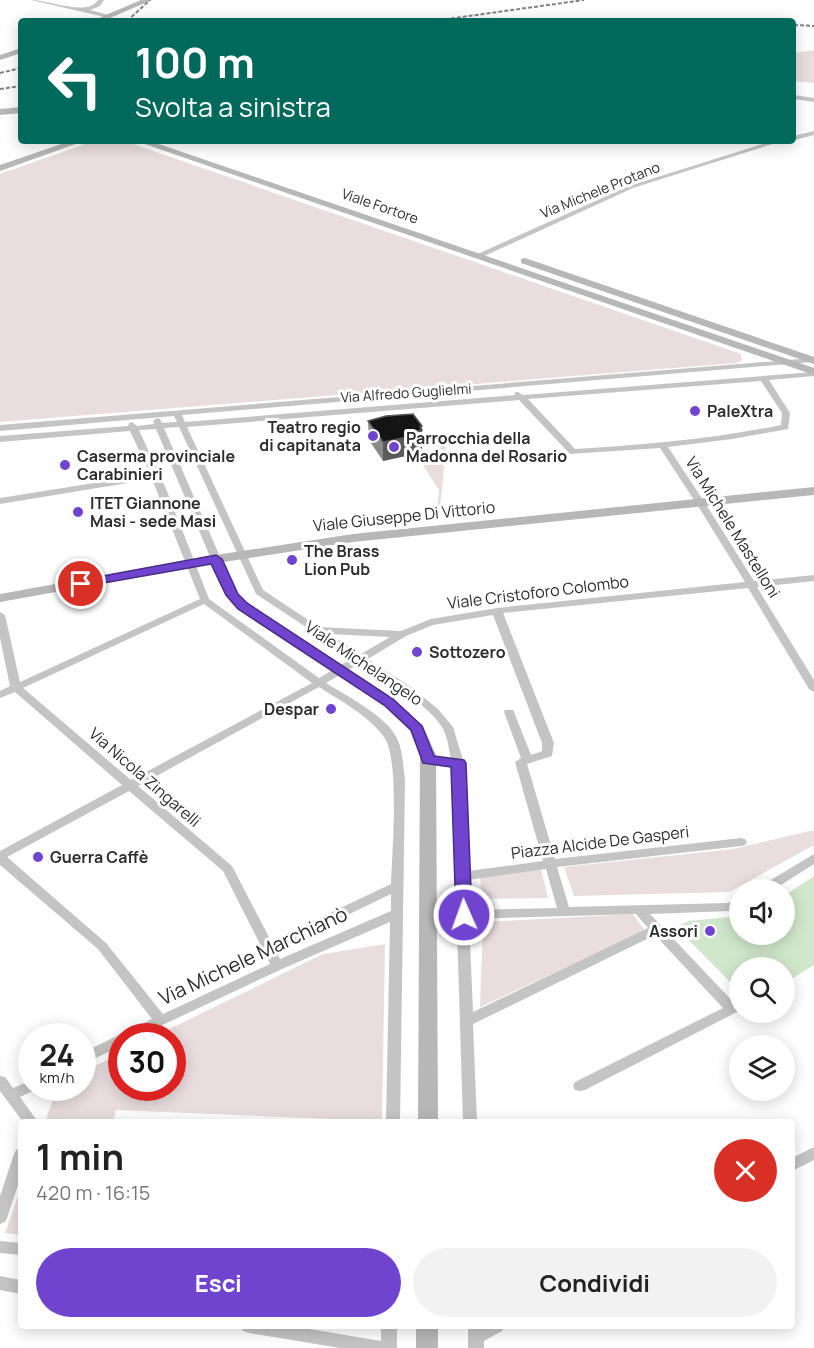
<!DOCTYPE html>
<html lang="it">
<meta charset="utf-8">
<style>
body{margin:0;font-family:Manrope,sans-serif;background:#f2f2f2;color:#222;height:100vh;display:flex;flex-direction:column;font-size:22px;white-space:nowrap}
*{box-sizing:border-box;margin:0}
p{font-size:20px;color:#767676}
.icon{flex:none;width:33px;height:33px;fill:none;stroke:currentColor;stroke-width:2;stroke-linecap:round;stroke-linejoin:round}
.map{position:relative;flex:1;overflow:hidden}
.side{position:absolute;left:18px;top:1119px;width:777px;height:210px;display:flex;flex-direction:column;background:#fff;border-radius:6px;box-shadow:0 3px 15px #0003}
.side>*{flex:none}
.top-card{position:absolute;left:18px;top:18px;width:778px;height:126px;border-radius:6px;box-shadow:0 3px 15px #0003;background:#00695c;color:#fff;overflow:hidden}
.tools{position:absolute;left:729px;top:879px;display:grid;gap:12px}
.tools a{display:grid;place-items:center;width:66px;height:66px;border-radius:50%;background:#fff;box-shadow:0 3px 15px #0003;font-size:30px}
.speed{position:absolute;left:18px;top:1023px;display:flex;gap:12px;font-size:30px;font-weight:700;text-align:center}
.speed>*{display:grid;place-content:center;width:78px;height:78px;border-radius:50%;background:#fff;box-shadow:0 3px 15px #0003;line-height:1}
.speed small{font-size:15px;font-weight:400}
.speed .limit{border:9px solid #d22;background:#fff;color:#111}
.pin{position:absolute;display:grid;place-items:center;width:51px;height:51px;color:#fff;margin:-26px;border:3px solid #fff;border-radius:50%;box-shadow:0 2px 6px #0007}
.me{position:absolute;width:66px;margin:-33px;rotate:358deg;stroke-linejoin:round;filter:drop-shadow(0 0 4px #0008)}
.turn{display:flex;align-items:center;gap:21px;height:126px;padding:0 18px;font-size:27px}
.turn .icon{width:78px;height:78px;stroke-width:2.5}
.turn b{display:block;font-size:42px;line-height:51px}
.round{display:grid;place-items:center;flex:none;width:63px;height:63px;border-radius:32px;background:#f2f2f2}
.head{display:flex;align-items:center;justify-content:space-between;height:102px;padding:0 18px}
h1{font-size:36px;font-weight:700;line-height:45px}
.primary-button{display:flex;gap:12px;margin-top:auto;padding:12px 18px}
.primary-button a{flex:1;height:69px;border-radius:36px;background:#7144d0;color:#fff;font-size:24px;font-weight:700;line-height:69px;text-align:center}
.primary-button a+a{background:#f2f2f2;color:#222}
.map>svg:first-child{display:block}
.green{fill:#e9dddf}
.water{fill:#d1e7cb}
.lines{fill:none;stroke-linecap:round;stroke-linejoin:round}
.street{fill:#c4c4c4;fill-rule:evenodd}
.secondary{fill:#b7b7b7;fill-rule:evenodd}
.rail{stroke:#828282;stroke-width:2;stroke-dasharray:4 2;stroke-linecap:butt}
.wall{fill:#8a8a8a}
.shaded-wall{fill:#5a5a5a}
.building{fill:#141414;stroke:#5a5a5a;stroke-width:1.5}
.route{fill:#7144d0;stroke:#492c87;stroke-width:1.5}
.poi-dot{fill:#7144d0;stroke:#fff;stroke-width:2}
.labels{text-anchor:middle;stroke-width:6;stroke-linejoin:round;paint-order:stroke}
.far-street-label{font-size:14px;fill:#2d2d2d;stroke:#fff}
.poi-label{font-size:16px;font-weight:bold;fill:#2d2d2d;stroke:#fff;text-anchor:start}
.street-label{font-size:16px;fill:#2d2d2d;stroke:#fff}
.near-street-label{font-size:20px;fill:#2d2d2d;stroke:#fff}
</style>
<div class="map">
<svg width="814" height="1348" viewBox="0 0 814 1348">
<rect width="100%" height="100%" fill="#fff"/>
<!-- green -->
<path class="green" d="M814 50V83L794 81V53Z
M94 141H124L741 354 742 360 737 363 0 422V174Z
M447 438 439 518H436L439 490 421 462 440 459 436 440Z
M814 830V845L729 892 574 896 564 867 733 849Z
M541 869 548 898 482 899 480 877Z
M633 914 645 931 480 1007 483 922Z
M385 944 382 1121 116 1110 113 1122H45L57 1088H82L83 1072 121 1053 122 1088H172V1036H155L323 954Z
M21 1187V1235L5 1233Z"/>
<!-- water -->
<path class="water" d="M814 876V965L785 983 784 968H740L739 991 676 927 689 921 739 916 740 934H784L785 895Z"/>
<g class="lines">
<!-- street -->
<path class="street" d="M31 0C50 0 87 17 98 0H104L100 6 90 10 112 16 109 18Z
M794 95 814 98V102L794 99Z
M814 131V135L794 140V136Z
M772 141H782L633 188 480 258 473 256 629 186Z
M812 358H814V362H812L182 415 185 422 515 395V392H518L523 395 814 372V376L769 380 790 413 788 429 732 439 668 447 707 506 754 581 814 575V581L757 587 814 680V692L809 689 748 588 503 613 554 743 552 756 527 764 555 859 741 838 745 839 747 842 745 845 741 846 557 867 569 907 728 903 740 898V907L730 911 650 914 737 1006 739 1009 737 1012 585 1090 580 1091 575 1090 573 1086 575 1082 723 1008 655 935 473 1024 477 1122H463L452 766 428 764 422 760 428 756 451 759C449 749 447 735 442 727 427 703 384 679 360 663L326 683C347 696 386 716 397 738 403 751 403 766 405 780L400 1122H386L390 922 282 969 139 1036H122V1046L82 1064V1053L152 1019 98 949 0 865V851L122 785 15 692 0 698V691L10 686 0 638V612L5 615 20 682 200 599 152 479 0 504V498L150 474 130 431 0 442V436L128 426 129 423 132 422 137 426 154 424 153 421 157 418 160 419 162 423 177 422 174 416 0 431V425ZM761 381 782 413 781 425C713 439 644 445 575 449L528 399ZM519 400 570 454 660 448 698 506 745 582 497 608 431 619 401 631 319 627 263 590 187 427ZM179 427 256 594 353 658 319 678 209 599 167 491 139 430 156 429 211 559 216 562 219 561 221 559 164 428ZM204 604 312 683 131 780 23 688ZM493 615 542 743V751L531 755 514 712 513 710H505L504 712 521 758 515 762 543 861 468 871 464 763 453 727 438 709 411 687 368 659 406 636 433 625ZM329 634 390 637 361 654ZM319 687C342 702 368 715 384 737 400 759 392 854 391 884L271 941 232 866 138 786ZM129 791 223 871 270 964 163 1014 106 943 7 857ZM546 869 557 908 469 910 468 880ZM391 894V911L280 959 275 950ZM636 914 648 928 473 1012 469 919Z
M814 854V864L773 890H757L759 887Z
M0 1076 5 1077 13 1088 32 1080V1088H38L37 1089 20 1097 38 1122H23L0 1091Z
M814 1147V1160L792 1171V1158Z
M21 1148V1176L7 1218 5 1222 0 1224V1196L14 1154 16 1150Z
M0 1241 21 1243V1255L0 1253Z
M0 1276 21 1280V1294L0 1290Z
M241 1326H292L381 1341V1326H397V1348H340L249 1333 243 1331Z
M468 1326H504L502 1331 484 1341V1348H468Z"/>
<!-- secondary -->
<path class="secondary" d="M141 0H152L103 21H92Z
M21 48V53L0 60V55Z
M21 107V113L0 115V109Z
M70 141H84L0 171V165Z
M136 141H150L814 368V375Z
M525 258 814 357V364L521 263V259Z
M814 487V495L353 542 224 562 238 594 247 603 394 699 423 726 436 755 438 1122H418L420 755 410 731 384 705 237 609 225 595 212 564 0 602V594L216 555 353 534Z
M416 1326H438V1348H416Z"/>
<!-- rail -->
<path class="rail" d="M127 21 150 0
M433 21 584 0
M794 25 814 26
M0 73 21 68
M0 89 21 86"/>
</g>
<!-- wall -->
<path class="wall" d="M368 421 422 426V449H419V453L383 461 369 440Z"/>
<!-- shaded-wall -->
<path class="shaded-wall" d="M422 426V449H419V453L383 461V442L417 431 420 427Z"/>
<!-- building -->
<path class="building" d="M413 414 422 426 420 427 422 430 417 431 419 435 383 442 368 421 386 416Z"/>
<!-- route -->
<path class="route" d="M216 555 222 559 238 594 247 603 393 699 422 726 434 756 464 760 466 763 472 915 470 919H459L456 915 451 767 423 763 411 730 384 705 238 609 226 595 211 564 81 587 74 584 81 580Z"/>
<!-- markers -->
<g class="poi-dot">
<circle cx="695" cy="411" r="6"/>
<circle cx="373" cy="436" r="6"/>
<circle cx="394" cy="447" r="6"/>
<circle cx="65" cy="465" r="6"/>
<circle cx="78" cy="512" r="6"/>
<circle cx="292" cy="560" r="6"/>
<circle cx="417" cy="652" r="6"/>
<circle cx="331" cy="709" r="6"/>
<circle cx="38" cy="857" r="6"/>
<circle cx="710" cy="931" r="6"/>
</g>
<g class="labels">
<!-- far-street labels -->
<g class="far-street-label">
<text transform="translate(600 190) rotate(-22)" y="5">Via Michele Protano</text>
<text transform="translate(380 206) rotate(19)" y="5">Viale Fortore</text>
<text transform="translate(406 393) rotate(-4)" y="5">Via Alfredo Guglielmi</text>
</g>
<!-- poi labels -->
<g class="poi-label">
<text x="707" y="417">PaleXtra</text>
<text x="361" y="433" text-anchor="end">Teatro regio<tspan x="361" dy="18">di capitanata</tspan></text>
<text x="406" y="444">Parrocchia della<tspan x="406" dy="18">Madonna del Rosario</tspan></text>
<text x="77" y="462">Caserma provinciale<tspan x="77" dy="18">Carabinieri</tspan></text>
<text x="90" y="509">ITET Giannone<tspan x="90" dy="18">Masi - sede Masi</tspan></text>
<text x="304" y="557">The Brass<tspan x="304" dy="18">Lion Pub</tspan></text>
<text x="429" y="658">Sottozero</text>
<text x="319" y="715" text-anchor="end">Despar</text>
<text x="50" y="863">Guerra Caffè</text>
<text x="698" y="937" text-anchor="end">Assori</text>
</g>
<!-- street labels -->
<g class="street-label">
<text transform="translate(404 516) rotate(-6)" y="6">Viale Giuseppe Di Vittorio</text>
<text transform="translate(733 527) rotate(58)" y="6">Via Michele Mastelloni</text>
<text transform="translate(538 592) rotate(-7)" y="6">Viale Cristoforo Colombo</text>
<text transform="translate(364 663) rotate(34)" y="6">Viale Michelangelo</text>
<text transform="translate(145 777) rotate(41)" y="6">Via Nicola Zingarelli</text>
<text transform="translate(600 842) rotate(-7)" y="6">Piazza Alcide De Gasperi</text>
</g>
<!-- near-street labels -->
<g class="near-street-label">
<text transform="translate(253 956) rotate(-25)" y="7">Via Michele Marchianò</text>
</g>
</g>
</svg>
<div class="tools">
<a><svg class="icon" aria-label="sound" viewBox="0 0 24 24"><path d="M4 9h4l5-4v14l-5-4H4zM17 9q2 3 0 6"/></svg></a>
<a><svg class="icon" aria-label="search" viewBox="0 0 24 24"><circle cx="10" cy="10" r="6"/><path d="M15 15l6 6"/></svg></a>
<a><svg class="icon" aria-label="layers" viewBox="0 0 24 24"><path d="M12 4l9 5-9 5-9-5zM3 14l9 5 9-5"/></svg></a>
</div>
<div class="speed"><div>24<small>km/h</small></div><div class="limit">30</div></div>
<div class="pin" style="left:81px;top:584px;background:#d93025"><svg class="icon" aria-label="arrive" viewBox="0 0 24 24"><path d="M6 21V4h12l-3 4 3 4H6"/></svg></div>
<svg class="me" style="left:464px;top:915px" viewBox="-20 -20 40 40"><circle r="17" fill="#7144d0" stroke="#fff" stroke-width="3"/><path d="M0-11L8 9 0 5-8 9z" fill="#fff"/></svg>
<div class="top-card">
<div class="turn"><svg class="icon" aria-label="left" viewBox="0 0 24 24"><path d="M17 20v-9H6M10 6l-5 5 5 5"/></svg><div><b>100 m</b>Svolta a sinistra</div></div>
</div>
<section class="side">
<div class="head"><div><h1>1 min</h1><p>420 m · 16:15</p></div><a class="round" style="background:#d93025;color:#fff"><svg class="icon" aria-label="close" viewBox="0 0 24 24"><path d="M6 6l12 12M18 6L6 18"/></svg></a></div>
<div class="primary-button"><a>Esci</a><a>Condividi</a></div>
</section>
</div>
